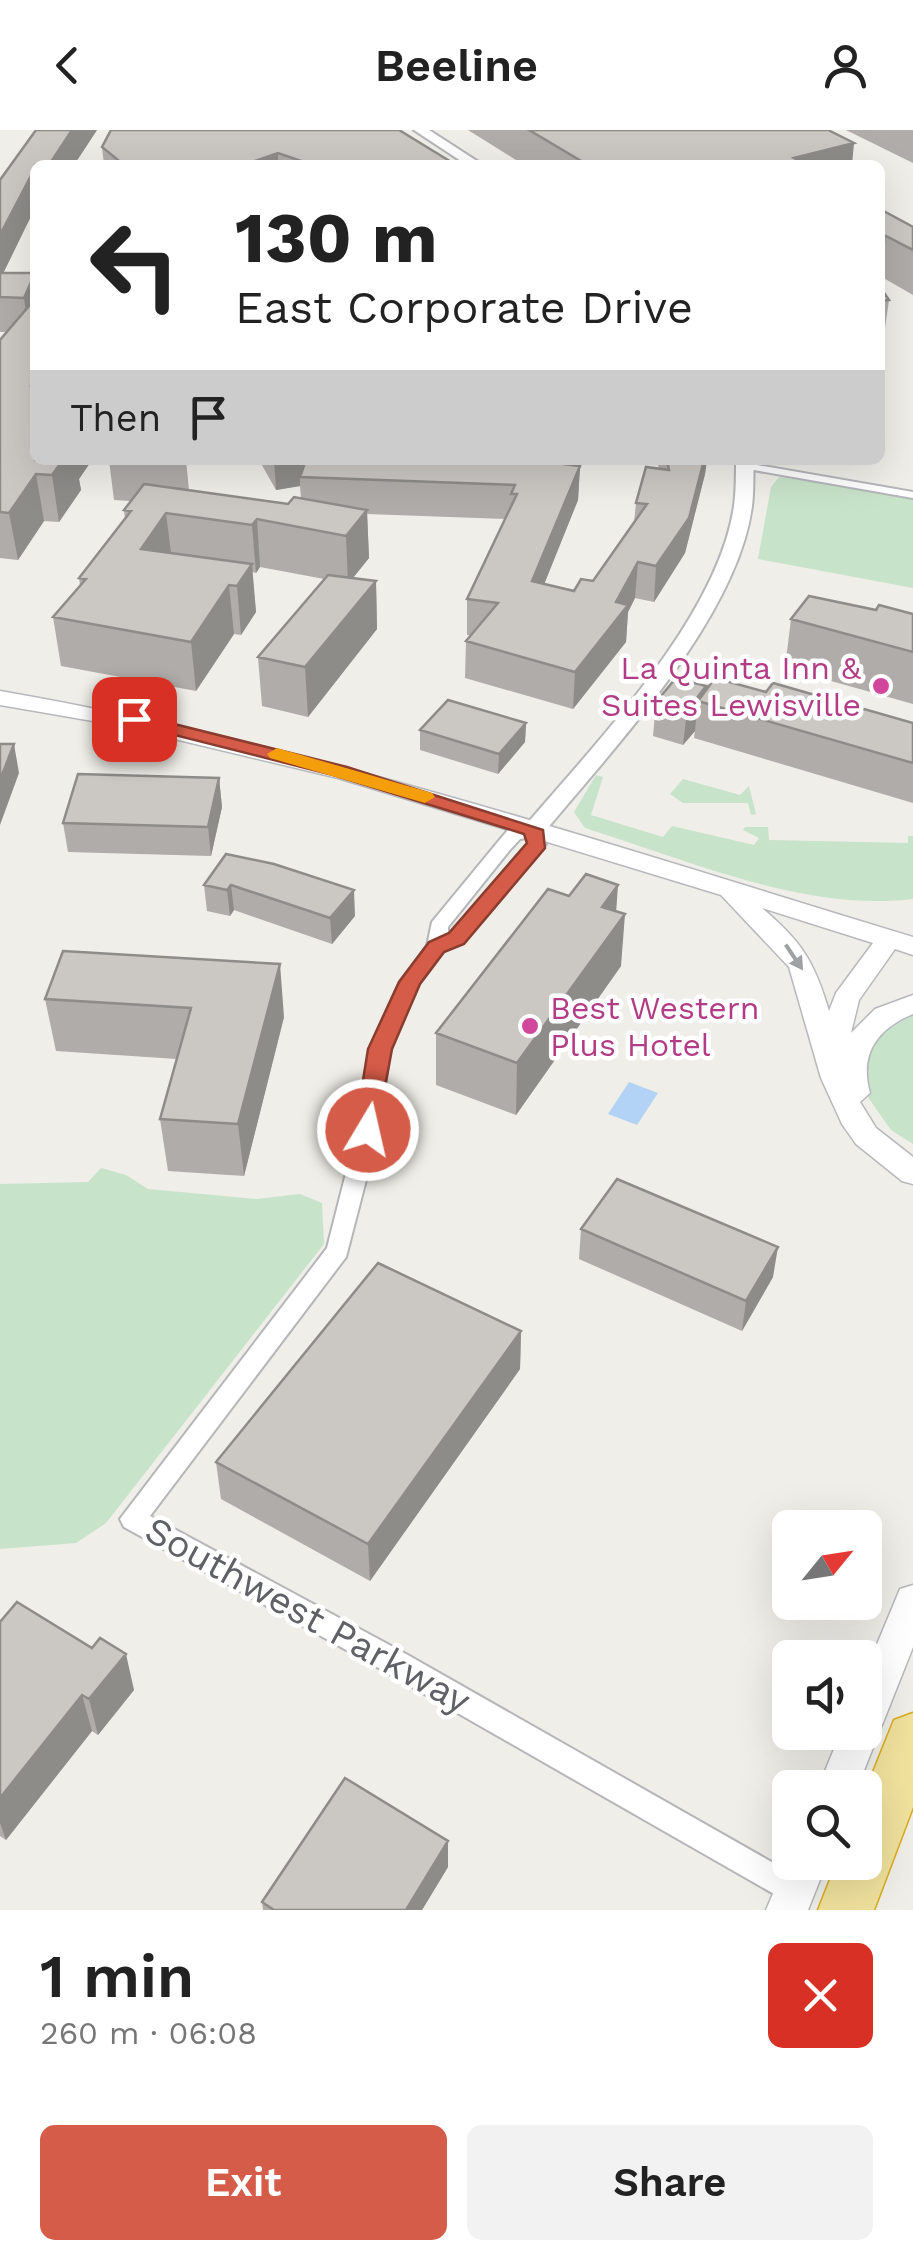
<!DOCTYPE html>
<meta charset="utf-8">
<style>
body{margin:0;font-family:"Work Sans",sans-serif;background:#f2f2f2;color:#222;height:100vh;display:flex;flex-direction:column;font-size:38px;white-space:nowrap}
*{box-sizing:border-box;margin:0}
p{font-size:32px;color:#767676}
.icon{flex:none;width:55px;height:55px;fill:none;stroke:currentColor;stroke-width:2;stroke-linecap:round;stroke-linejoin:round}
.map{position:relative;height:1780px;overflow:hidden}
.details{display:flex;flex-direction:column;background:#fff;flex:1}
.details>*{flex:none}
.banner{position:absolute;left:30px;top:30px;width:855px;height:305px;border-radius:15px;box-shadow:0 10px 40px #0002;background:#fff;color:#222;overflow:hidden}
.needle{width:65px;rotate:60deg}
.tools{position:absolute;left:772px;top:1380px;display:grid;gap:20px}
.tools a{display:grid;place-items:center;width:110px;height:110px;border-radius:15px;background:#fff;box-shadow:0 10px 40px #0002;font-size:50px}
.pin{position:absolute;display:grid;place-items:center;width:85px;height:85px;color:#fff;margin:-42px;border-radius:20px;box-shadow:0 5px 15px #0006}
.me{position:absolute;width:110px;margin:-55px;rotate:9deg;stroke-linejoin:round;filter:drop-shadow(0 0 8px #0008)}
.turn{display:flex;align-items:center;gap:35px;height:210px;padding:0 40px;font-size:45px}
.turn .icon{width:130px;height:130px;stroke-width:2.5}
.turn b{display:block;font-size:70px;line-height:85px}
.then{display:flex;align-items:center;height:95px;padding:0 40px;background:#0003;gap:20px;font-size:38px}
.round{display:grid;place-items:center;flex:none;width:105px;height:105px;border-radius:15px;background:#f2f2f2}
.head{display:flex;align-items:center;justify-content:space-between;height:170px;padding:0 40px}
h1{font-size:60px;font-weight:600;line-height:75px}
.cta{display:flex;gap:20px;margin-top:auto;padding:20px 40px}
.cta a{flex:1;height:115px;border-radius:15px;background:#d55c48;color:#fff;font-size:40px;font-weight:600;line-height:115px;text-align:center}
.cta a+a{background:#f2f2f2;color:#222}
header{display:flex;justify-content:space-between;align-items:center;height:130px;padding:0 40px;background:#fff;font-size:45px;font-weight:600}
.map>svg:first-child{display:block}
.green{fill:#c7e3c9}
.water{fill:#b2d3f5}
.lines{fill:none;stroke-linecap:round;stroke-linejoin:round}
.pedestrian-casing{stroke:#b4b6ba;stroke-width:4}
.minor-casing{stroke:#b4b6ba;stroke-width:4}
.tertiary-casing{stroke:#b4b6ba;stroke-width:4}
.secondary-casing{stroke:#b6b8bd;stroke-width:3}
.motorway-casing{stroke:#daab1c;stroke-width:3}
.pedestrian{fill:#fff;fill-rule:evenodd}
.minor{fill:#fff;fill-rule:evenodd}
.tertiary{fill:#fff;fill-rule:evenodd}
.secondary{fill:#fff;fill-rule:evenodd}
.motorway{fill:#f0e19d;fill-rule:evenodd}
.wall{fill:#afaca9}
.shaded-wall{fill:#8e8c89}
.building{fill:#cbc8c4;stroke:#8e8c89;stroke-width:2.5}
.oneway{fill:#9fa0a3}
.route{fill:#d55c48;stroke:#8a3c2f;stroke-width:2.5}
.slow{fill:#f59e0b}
.hotel-dot{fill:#d1479c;stroke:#fff;stroke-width:4}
.labels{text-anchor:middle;stroke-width:9;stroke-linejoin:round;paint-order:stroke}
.hotel-label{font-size:32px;fill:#b23c85;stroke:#fff;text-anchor:end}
.near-street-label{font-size:38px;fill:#5f6166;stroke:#fff}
</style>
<header><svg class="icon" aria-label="back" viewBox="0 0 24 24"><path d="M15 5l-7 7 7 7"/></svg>Beeline<svg class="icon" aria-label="person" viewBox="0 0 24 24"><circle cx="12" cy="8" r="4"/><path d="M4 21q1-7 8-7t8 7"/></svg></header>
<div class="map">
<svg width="913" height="1780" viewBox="0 0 913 1780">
<rect width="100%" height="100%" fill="#efeee8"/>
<!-- green -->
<path class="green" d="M779 347 870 358 913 370V458L758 429 771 357Z
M596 645 603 647 591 685 663 707 672 696 754 715 759 708 743 700 745 697H768L769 710 908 713V706H913V769C804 782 688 730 585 698L574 682Z
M683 649 740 665 749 656 756 684 751 685 748 673H683L670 664Z
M913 885V1014L891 1000 858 953C864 912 878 905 913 885Z
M101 1038 126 1045 148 1059 257 1069 300 1064 322 1073 324 1114 106 1393 76 1413 0 1419V1054L88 1052Z"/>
<!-- water -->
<path class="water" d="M629 952 658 963 637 995 608 984Z"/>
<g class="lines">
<!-- pedestrian casing -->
<g class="pedestrian-casing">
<path id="pedestrian" d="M746 333 913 362V368L742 338V334Z"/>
</g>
<!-- minor casing -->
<g class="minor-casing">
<path id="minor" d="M533 696 539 697 546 714 463 813 444 821 419 854 390 919 379 1000 346 1127 150 1386 406 1524 805 1751 810 1761 805 1771 795 1776 386 1542 124 1397 120 1389 327 1118 357 1000 370 919 400 852 427 816 432 792 497 713 508 700ZM526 708 528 713 448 805V797L509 721 520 709Z"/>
</g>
<!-- tertiary casing -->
<g class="tertiary-casing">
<path id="tertiary" d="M414 0H429L483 35H467Z
M736 330H754C753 345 754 361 752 376 737 489 612 620 541 706H525L522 701 525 696C596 613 718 487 734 376 736 361 736 345 736 330Z"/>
</g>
<!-- secondary casing -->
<g class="secondary-casing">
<path id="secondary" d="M0 561C312 615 610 715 913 807V825L895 819 859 870 851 903 875 879 913 865V884C877 899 859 924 870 963L860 972 876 998 913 1027V1054L902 1051 856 1014 842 994 821 948 789 837 721 765 338 648 116 595 0 575ZM762 778 873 813 836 863 829 881C814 831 802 812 762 778Z
M913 1455V1517L857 1658H818L841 1602H865V1543L900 1459Z
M790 1724V1732H827L808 1780H766Z"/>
</g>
<!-- motorway casing -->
<g class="motorway-casing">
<path id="motorway" d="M913 1583V1677L874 1780H818L837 1732H865V1662L894 1590Z"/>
</g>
<!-- pedestrian -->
<use href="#pedestrian" class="pedestrian"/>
<!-- minor -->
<use href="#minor" class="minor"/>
<!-- tertiary -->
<use href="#tertiary" class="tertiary"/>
<!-- secondary -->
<use href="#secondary" class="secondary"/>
<!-- motorway -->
<use href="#motorway" class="motorway"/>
</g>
<!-- wall -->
<path class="wall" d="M97 0 74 35H35V78L3 143H35V330H92L79 349 81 360 59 392 44 391 18 430 0 428V210L7 202H0V50Z
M111 0H402V2L448 30V35H104L102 17Z
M468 0H828L852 35H524Z
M846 0H913V33Z
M880 79 913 97V165L880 146Z
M880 157 889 170 883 212H880Z
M109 330H186L189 360 288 374 301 368 300 356 276 360 259 330H591V333H552L580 336 578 370 544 454 574 461 593 451 634 393 636 373 659 339 657 330H707L705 344 685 423 654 472 635 468 628 482 626 512 573 579 465 548 466 511 471 505H467V469L505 389 367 384 369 428 353 448 376 451 377 499 308 587 262 576 258 527 324 449 260 437 256 443 252 442 256 482 241 505 234 504 196 561 61 536 53 487 80 455 79 448 125 389 124 380 131 371 114 370Z
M876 480 913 484V574L785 538 791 489Z
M706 556V560L766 562 913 593V673L694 608 695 601 683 615 653 606 656 572Z
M526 593 525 612 498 644 420 620V600Z
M219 648 222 677 211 726 68 722 63 693Z
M274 734 355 786 332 814 234 780 230 786 207 781 204 755Z
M616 781 621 836 516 985 436 955V903Z
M63 821 284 887 244 1046 168 1041 160 989 177 929 56 921 45 869Z
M581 1099 773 1147 742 1201 579 1129Z
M521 1201 520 1239 370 1451 221 1369 216 1332Z
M0 1492 134 1560 98 1605 92 1601 6 1710 0 1706Z
M448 1737 422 1780H263L262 1772Z"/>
<!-- shaded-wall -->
<path class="shaded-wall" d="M72 0H97L74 35H49Z
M854 13 852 35H793L794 28Z
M278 23V35H243Z
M448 30V35H394Z
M34 38 35 78 0 150V105Z
M886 106 880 146V107Z
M35 144V190L29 203 24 168Z
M63 330H92L79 349 81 360 59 392 52 345Z
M274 330H310L300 347V356L276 360Z
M704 330H707L705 344 685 423 654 472 656 436Z
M580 336 578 370 531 487 532 451Z
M36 344 44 391 18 430 9 383Z
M367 380 369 428 348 454 346 406Z
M166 383 172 431 141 419Z
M257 389 260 437 256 443 252 395Z
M638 432 635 468 628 482 626 512 573 579 575 542Z
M252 434 256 482 241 505 237 456Z
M376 451 377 499 308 587 305 537Z
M229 455 234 504 196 561 191 512Z
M706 556 704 573 698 571 695 601 683 615 687 581Z
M526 593 525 612 498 644 499 624Z
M14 614 19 643 0 695V650Z
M219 648 222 677 211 726 208 697Z
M231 755 234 780 230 786 227 760Z
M618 755 615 798 625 784 621 836 516 985 517 933 602 777Z
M354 760 355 786 332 814 330 788Z
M280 834 284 887 244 1046 238 994Z
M778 1117 773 1147 742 1201 746 1171Z
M521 1201 520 1239 370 1451 368 1414Z
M126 1524 134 1560 98 1605 89 1569Z
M82 1565 92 1601 6 1710 0 1693V1668Z
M448 1711V1737L422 1780H406Z"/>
<!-- building -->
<path class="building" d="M36 0H72L49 35H35V38L0 105V50Z
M111 0H399L448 30 394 35H313L278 23 243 35H124L102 17Z
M529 0H828L854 13 794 28 806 35H588Z
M880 79 913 97V120L886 106 880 107Z
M0 143H35L24 168 0 167Z
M880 157 889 170 880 171Z
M35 169V252L32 255H35V330H63L52 345 36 344 9 383 0 382V210Z
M306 330H530L580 336 532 451 574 461 581 449 593 451 647 374 636 373 646 337 669 340 667 330H704L689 388 656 436 638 432 616 472 628 475 575 542 466 511 498 473 467 469 517 364H511L515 355 300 347Z
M144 354 288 374 294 367 367 380 346 406 257 389 252 395 166 383 141 419 252 434 237 456 229 455 191 512 53 487 86 449 79 448 131 381 124 380Z
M328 445 376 451 305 537 258 527Z
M809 466 876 480 879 475 913 484V522L791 489Z
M676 548 706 556 687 581 656 572Z
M715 548 766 562 773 553 913 593V633L698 571Z
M448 570 526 593 499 624 420 600Z
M0 614H14L0 650Z
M78 644 219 648 208 697 63 693Z
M226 724 274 734 354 760 330 788 231 755 227 760 204 755Z
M586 744 618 755 602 777 625 784 517 933 436 903 548 759 569 766Z
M63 821 280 834 238 994 160 989 191 878 45 869Z
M617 1049 778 1117 746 1171 581 1099Z
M378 1133 521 1201 368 1414 216 1332Z
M17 1472 92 1518 100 1508 126 1524 89 1569 82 1565 0 1668V1492Z
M345 1648 448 1711 406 1780H274L262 1772Z"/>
<!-- one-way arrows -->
<defs><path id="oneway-solid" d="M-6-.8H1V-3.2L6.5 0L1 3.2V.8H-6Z" transform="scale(2.5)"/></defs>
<use class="oneway" href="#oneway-solid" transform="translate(794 827) rotate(56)"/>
<!-- route -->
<path class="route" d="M134 584 347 637 543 700 545 718 464 814 444 822 420 854 392 919 376 1006 368 1009 355 1000 368 919 399 852 429 812 449 803 527 713 524 704 333 645 127 593 124 589Z"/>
<!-- slow -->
<path class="slow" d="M277 618 432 663 435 667 425 673 270 628 267 624Z"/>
<!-- markers -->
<g class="hotel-dot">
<circle cx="881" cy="556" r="10"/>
<circle cx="530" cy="896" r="10"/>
</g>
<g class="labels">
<!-- hotel labels -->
<g class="hotel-label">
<text x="861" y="549">La Quinta Inn &amp;<tspan x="861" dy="37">Suites Lewisville</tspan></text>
<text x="550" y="889" text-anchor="start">Best Western<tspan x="550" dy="37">Plus Hotel</tspan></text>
</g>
<!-- near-street labels -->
<g class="near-street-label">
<text transform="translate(308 1485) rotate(29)" y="13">Southwest Parkway</text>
</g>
</g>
</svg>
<div class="tools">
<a><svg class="needle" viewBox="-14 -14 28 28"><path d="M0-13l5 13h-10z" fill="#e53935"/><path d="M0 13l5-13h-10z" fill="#767676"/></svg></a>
<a><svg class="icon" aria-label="sound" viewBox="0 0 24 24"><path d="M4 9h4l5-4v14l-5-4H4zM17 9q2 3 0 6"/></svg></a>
<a><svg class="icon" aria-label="search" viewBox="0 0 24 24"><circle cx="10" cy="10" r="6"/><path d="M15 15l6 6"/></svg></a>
</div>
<div class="pin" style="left:134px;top:589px;background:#d93025"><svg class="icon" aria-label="arrive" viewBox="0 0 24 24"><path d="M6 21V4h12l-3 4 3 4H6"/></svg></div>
<svg class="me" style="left:368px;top:1000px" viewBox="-20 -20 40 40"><circle r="17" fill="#d55c48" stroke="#fff" stroke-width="3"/><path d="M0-11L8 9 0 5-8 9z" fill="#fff"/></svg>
<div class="banner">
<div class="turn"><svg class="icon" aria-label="left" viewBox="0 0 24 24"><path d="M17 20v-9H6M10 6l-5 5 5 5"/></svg><div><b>130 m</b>East Corporate Drive</div></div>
<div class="then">Then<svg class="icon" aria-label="arrive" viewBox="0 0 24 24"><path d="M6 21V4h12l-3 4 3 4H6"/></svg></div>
</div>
</div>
<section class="details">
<div class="head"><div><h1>1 min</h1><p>260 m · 06:08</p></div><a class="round" style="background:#d93025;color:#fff"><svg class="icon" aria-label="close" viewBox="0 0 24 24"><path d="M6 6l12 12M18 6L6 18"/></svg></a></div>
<div class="cta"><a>Exit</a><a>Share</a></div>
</section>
